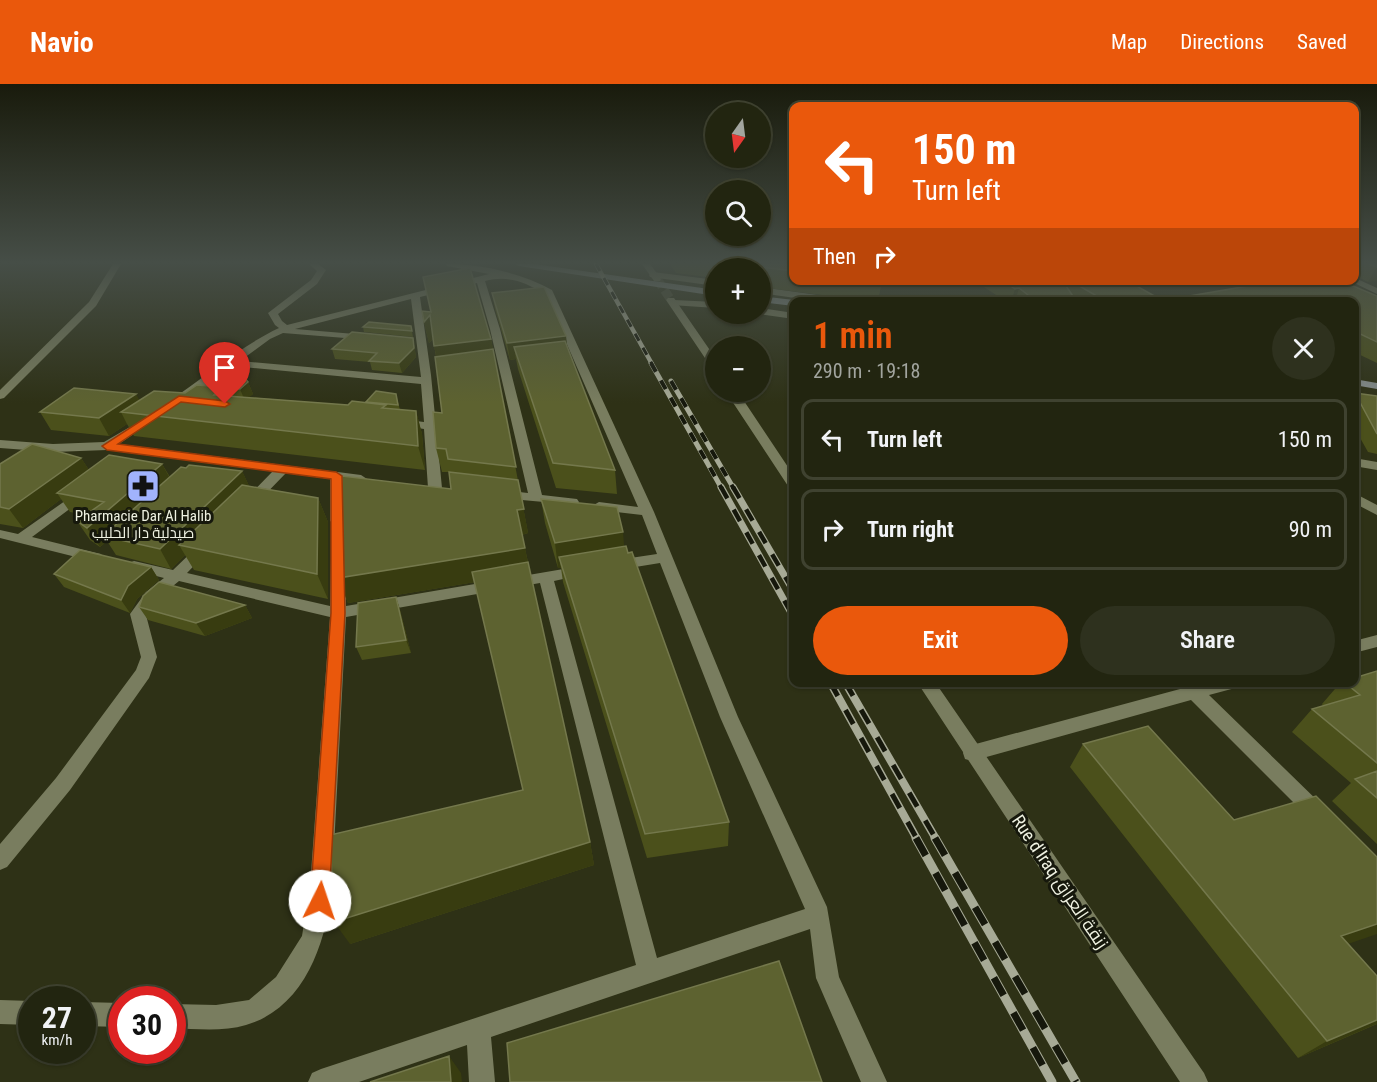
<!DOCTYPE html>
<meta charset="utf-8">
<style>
body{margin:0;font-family:"Roboto Condensed",Cairo,sans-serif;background:#2e311e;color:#f1f3f6;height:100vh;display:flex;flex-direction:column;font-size:22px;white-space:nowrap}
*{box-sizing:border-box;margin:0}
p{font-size:20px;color:#a2a59f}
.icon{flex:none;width:33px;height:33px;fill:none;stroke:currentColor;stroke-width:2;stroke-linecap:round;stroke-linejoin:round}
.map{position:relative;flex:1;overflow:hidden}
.panel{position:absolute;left:789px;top:213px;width:570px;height:390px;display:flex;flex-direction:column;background:#222510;border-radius:12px;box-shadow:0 2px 4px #0004,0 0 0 2px #3f4230}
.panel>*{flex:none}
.hud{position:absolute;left:789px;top:18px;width:570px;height:183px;border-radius:12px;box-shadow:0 2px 4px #0004,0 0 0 2px #3f4230;background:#ea580c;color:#fff;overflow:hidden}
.needle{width:39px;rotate:194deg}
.tools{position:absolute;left:705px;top:18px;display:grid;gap:12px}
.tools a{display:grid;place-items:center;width:66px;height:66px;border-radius:50%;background:#222510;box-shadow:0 2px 4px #0004,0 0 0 2px #3f4230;font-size:30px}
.speed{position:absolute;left:18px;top:902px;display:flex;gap:12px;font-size:30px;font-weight:700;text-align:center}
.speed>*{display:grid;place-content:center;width:78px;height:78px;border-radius:50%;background:#222510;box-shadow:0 2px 4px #0004,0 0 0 2px #3f4230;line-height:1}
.speed small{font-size:15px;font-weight:400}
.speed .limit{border:9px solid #d22;background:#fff;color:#111}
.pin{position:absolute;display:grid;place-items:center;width:51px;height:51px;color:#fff;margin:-62px -26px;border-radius:50% 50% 50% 0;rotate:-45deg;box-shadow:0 0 6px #0007}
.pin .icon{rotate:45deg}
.me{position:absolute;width:66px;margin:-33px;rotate:4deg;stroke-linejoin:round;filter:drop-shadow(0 0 4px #0008)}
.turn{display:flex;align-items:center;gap:21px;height:126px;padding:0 24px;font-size:27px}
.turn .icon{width:78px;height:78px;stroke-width:2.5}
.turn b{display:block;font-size:42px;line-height:51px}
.then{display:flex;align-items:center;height:57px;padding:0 24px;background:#0003;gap:12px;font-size:22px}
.round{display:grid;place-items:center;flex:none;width:63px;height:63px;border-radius:32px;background:#2e311e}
.overview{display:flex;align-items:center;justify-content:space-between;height:102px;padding:0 24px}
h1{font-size:36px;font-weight:600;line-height:45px;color:#ea580c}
.cta{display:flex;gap:12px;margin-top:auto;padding:12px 24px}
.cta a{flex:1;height:69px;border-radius:36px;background:#ea580c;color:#fff;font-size:24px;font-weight:600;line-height:69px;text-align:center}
.cta a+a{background:#2e311e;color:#f1f3f6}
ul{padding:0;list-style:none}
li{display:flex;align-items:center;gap:18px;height:81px;margin:0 12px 9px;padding:0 12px;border:3px solid #3f4230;border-radius:12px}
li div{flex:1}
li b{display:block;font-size:22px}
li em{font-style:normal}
header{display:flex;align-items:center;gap:36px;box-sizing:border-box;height:84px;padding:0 30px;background:#ea580c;color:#fff}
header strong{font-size:28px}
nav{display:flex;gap:33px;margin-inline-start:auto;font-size:21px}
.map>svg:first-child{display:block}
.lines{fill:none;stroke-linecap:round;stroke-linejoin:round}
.tertiary-tunnel{stroke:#4b4e35;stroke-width:9;stroke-dasharray:9 4.5;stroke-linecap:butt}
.minor{fill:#797d5f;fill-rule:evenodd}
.tertiary{fill:#797d5f;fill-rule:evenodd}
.secondary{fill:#848c8a;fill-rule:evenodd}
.rail-far4-casing{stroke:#a7aa96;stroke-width:4.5}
.rail-far3-casing{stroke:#a7aa96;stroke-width:5}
.rail-far2-casing{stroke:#a7aa96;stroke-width:7}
.rail-far1-casing{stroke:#a7aa96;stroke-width:8}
.rail-casing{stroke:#a7aa96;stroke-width:9}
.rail-far4{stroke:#16180c;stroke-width:3;stroke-dasharray:8;stroke-linecap:butt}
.rail-far3{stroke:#16180c;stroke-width:4;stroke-dasharray:10;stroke-linecap:butt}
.rail-far2{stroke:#16180c;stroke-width:4.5;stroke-dasharray:13;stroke-linecap:butt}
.rail-far1{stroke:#16180c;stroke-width:5;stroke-dasharray:16;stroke-linecap:butt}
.rail{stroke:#16180c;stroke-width:7;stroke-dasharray:20;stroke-linecap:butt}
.wall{fill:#4b501b}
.shaded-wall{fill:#383c10}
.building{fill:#5d6230;stroke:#74784c;stroke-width:1.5}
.route{fill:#ea580c;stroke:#983908;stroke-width:1.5}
.labels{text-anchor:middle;stroke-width:6;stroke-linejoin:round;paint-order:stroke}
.poi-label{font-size:15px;fill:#eff2e2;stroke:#16180c}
.near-street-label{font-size:18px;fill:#eff2e2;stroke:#16180c}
</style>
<header>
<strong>Navio</strong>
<nav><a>Map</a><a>Directions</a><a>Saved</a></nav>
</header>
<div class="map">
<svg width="1377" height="998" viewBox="0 0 1377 998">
<rect width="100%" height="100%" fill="#2e3116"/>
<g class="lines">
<!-- tertiary-tunnel -->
<path class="tertiary-tunnel" d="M657 195 671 216"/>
<!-- minor -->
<path class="minor" d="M113 180H121L96 222 4 314 0 315V306L89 218Z
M309 180H318L326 186 317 200 278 230 282 237 287 241 489 190 447 182 446 180C482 180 521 189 552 206L654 428 738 633 827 823 839 893 887 998H861L816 894 810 845 491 953 495 998H469L467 961 359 998H308L312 989 321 985 636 881 540 499 346 533 332 802C327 857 305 924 246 941 223 948 196 945 172 944V920L216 921 249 916 276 893 302 852 310 802 330 533 179 497 156 516 146 531 157 573 149 594 70 706 7 783 0 786V760L56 694 136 586 141 573 130 530 146 508 164 494 129 485 127 482 129 479 134 477 173 486 199 461 204 459 211 464 187 489 330 522 331 476 338 471 345 476 346 522 581 482 586 484 588 487 586 490 554 497 657 874 805 825 720 633 660 479 617 486 610 481 617 476 657 470 642 431 599 426 592 422 599 418 638 423 545 210C525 198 508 191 485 197L500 245 542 411 577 415 579 418 577 421 501 414 494 410 501 406 528 409 490 245 477 199 420 213 431 291 442 404 440 407H430L428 404 424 345 400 341 394 338 400 335 424 338 421 300 232 282 186 315H178V311C211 288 243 261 279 244L275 241 268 229 311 196 317 187ZM411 215 421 293 240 277 270 255 283 249 370 256V252L367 251 295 245Z
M653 188 716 196V202L650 193 649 191Z
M1355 194 1377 204V210L1348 196H1354Z
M760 203 846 215 850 218H823L760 209Z
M674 216 716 218V224L671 221V217Z
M760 224 794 229V235L759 230Z
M147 333 153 336 151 338 119 360 361 391 367 395 361 399 343 396 344 437 337 441 330 437V395L286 389 254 422 249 423 242 419 273 387 107 366 53 368 0 364V356L53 360 104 358Z
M1354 374 1377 378V386L1354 382Z
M82 405 87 406 89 409 87 412 32 453 101 470 103 473 101 476 96 478 0 454V446L18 450Z
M1354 409 1377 421V431L1354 419Z
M1377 551V563L1354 569V557Z
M1206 598H1241L1239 603 1209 611 1324 723 1327 729 1324 735 1317 738 1310 735 1191 616 972 677 965 675 963 669 965 663 972 661Z
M0 916 32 917V941L0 940Z
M82 918 122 919V943L82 942Z"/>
<!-- tertiary -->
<path class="tertiary" d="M642 180H650L661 195 660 197H654Z
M668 214H674L716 275V286L711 283 666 216Z
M726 308H738L794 392V406L788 402Z
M917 598H935L1204 989 1208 998H1180Z"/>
<!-- secondary -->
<path class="secondary" d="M515 180H534L716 206V212L519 182Z
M760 212 794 216 798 218H794V222L760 218Z
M1354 295 1377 299V305L1354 301Z"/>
<!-- rail-far4 casing -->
<g class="rail-far4-casing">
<path id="rail-far4" d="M596 180 652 280"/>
</g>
<!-- rail-far3 casing -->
<g class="rail-far3-casing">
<path id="rail-far3" d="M651 279 722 405
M671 297 734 405"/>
</g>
<!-- rail-far2 casing -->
<g class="rail-far2-casing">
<path id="rail-far2" d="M721 403 794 534
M733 403 794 508"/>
</g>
<!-- rail-far1 casing -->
<g class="rail-far1-casing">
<path id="rail-far1" d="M830 598 917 755
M845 598 936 755"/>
</g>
<!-- rail casing -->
<g class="rail-casing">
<path id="rail" d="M916 754 1052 998
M935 754 1076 998"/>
</g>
<!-- rail-far4 -->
<use href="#rail-far4" class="rail-far4"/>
<!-- rail-far3 -->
<use href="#rail-far3" class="rail-far3"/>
<!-- rail-far2 -->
<use href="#rail-far2" class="rail-far2"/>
<!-- rail-far1 -->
<use href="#rail-far1" class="rail-far1"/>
<!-- rail -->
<use href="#rail" class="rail"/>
</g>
<!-- wall -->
<path class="wall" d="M670 180H794V196H882L878 218H876L760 203V184H716V194L676 189Z
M1354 180H1377V196L1368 198 1356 192Z
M973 196H1126L1158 214 1166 216 1351 200H1348L1377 212V279L1354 268V218H1007Z
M492 209 567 263 615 386 617 410 556 404 518 285 516 275 510 276 495 225Z
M424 238 491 255 528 449 522 451 590 758 594 781 350 860 523 706 475 498 348 519 338 494 342 418 451 405 449 388H442L436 364 442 329 436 273 433 255 429 259Z
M411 242 413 253 364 248 363 243Z
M413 254 416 273 402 289 372 286 370 278 335 275 332 265Z
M248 298 253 310 249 313 348 321 366 319 396 310 400 326 416 327 422 350 425 386 134 352 127 340 109 352 51 346 40 328 140 316 185 309 215 303Z
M1355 309 1377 312V370L1368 368 1354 343Z
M81 374 89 386 162 380 170 393 186 384 242 387 249 402 318 414 328 438V515L194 486 185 471 171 485 116 471 107 457 100 463 90 456 77 437 86 431 70 428 61 415 23 444 0 440V380Z
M541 415 624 462 628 469 729 738 728 762 647 774 563 498 561 484H558L545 439Z
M151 483 159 496 137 515 130 529 64 503 54 490Z
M396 513 400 526 411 569 362 576 356 563Z
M245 521 252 534 205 552 148 536 139 523Z
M1377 587V760L1332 717 1351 699 1292 648 1312 625 1323 622 1322 620 1341 598H1354Z
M1083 660 1348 860 1377 892V940L1298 974 1070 683Z"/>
<!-- shaded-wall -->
<path class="shaded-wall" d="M1355 180H1361L1358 186 1360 185 1354 195Z
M1377 183V196L1368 198Z
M1321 196H1353L1351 200 1316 205Z
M1019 204 1015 218H1011L1015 205Z
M430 231 435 252 429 259 424 238Z
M566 252 568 268 514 263 516 275 510 276 507 259Z
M413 254 416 273 402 289 399 279Z
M491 255 495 277 439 284 434 262Z
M248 298 253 310 245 317 240 305Z
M223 303 233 326 214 311Z
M136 310 146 328H121L127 340 109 352 99 334Z
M416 327 422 350 425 386 418 362Z
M81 374 93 392 57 409 61 415 23 444 9 425Z
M162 380 172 398 103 452 107 457 100 463 87 444Z
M242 387 251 406 179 461 185 471 171 485 160 465Z
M518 396 528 449 521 451 517 426Z
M318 414 328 438V515L317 490Z
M623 448 625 473H559L561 484H558L555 459Z
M525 464 530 489 348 519 338 494Z
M151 483 159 496 137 515 130 529 121 516 128 502Z
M396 513 400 526 411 569 406 556Z
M245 521 252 534 205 552 196 539Z
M590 758 594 781 350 860 334 838Z
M1377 840V850L1313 872 1341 852Z
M1377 936V940L1374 941 1298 974 1327 957Z
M449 972 461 989 462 998H451Z"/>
<!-- building -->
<path class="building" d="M736 180H794V187Z
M1354 180H1356H1355L1360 185 1354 186Z
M1369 180H1377V183Z
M470 184 491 255 434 262 430 231 424 238 422 227 431 228 423 193Z
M1002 196H1062L1077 218H1037L1019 204 1015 205Z
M1069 196H1126L1158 214 1166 216 1283 196H1339L1377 212V258L1354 247V218H1107Z
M544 203 566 252 507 259 492 209Z
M369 238 411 242 412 247 363 243Z
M352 248 413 254 414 264 399 279 369 277 377 269 332 265Z
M565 257 615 386 553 379 514 263Z
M493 265 516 383 448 375 446 365 436 364 433 328 442 329 435 273Z
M238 285 248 298 240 305 215 303Z
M197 301 223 303 214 311 348 321 352 317 386 321 382 324 416 327 418 362 121 328 154 307 185 309Z
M74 304 136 310 99 334 40 328Z
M376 307 396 310 398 321 366 318Z
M1355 309 1377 312V350Z
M32 360 81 374 9 425 0 423V380Z
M109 371 162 380 87 444 77 437 104 418 57 409Z
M189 381 242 387 160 465 103 452 181 383 186 384Z
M449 388 518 396 524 425 517 426 525 464 338 494 336 417 342 418V392L451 405Z
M242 401 318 414 317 490 179 461Z
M541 415 617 423 623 448 555 459Z
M626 462 628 469 632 468 729 738 645 750 559 473Z
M80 466 151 483 128 502 121 516 54 490Z
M528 478 590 758 334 838 330 751 523 706 472 488Z
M159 498 245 521 196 539 139 523 143 512Z
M396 513 406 556 356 563 358 519Z
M1377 587V679L1312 625 1360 611 1344 598H1354V594Z
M1148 642 1234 736 1316 712 1377 773V840L1341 852 1377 892V936L1327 957 1083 660Z
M1377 687V714L1355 695Z
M779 877 822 998H510L507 959Z
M449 972 451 998H370Z"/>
<!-- sky -->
<linearGradient id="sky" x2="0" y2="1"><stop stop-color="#191b0c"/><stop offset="0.56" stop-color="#464e47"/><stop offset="1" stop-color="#464e47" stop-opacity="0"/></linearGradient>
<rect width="1377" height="319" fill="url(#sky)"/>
<!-- route -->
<path class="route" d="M179 312 225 317 230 320 225 323 181 318 118 360 336 388 342 392 345 529 329 817 326 824 320 827 313 824 310 817 331 529V395L107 366 102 362Z"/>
<!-- icons -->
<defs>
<g id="pharmacy-square" transform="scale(1.725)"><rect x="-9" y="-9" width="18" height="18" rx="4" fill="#a1b3fd" stroke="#16180c"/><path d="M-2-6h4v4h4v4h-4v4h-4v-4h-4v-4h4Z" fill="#111"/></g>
</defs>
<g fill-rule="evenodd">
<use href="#pharmacy-square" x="143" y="402"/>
</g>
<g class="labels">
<!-- poi labels -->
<g class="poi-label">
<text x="143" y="437">Pharmacie Dar Al Halib<tspan x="143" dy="17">صيدلية دار الحليب</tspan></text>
</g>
<!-- near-street labels -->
<g class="near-street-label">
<text transform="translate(1060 798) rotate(56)" y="6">Rue d'Iraq زنقة العراق</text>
</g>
</g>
</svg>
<div class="tools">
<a><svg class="needle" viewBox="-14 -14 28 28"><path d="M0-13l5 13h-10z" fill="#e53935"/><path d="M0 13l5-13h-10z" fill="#a2a59f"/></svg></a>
<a><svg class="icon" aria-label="search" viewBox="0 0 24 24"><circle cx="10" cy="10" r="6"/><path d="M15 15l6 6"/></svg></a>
<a>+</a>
<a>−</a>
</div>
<div class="speed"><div>27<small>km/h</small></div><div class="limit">30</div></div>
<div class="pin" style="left:225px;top:320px;background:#d93025"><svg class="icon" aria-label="arrive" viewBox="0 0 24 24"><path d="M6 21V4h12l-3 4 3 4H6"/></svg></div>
<svg class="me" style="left:320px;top:817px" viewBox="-20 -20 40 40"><circle r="19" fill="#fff"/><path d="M0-13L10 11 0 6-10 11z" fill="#ea580c"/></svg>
<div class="hud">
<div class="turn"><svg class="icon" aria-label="left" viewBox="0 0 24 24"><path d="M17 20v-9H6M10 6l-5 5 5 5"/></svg><div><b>150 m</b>Turn left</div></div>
<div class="then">Then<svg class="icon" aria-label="right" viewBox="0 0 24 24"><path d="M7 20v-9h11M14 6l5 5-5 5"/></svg></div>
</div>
<section class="panel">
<div class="overview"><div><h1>1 min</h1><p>290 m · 19:18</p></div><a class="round"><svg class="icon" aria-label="close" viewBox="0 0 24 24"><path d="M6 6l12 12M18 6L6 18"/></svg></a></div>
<ul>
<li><svg class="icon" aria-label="left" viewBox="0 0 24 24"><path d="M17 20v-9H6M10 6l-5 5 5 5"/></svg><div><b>Turn left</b></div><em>150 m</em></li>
<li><svg class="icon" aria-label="right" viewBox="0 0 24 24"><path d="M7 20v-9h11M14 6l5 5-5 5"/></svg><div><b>Turn right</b></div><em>90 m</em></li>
</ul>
<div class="cta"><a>Exit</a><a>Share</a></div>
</section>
</div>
